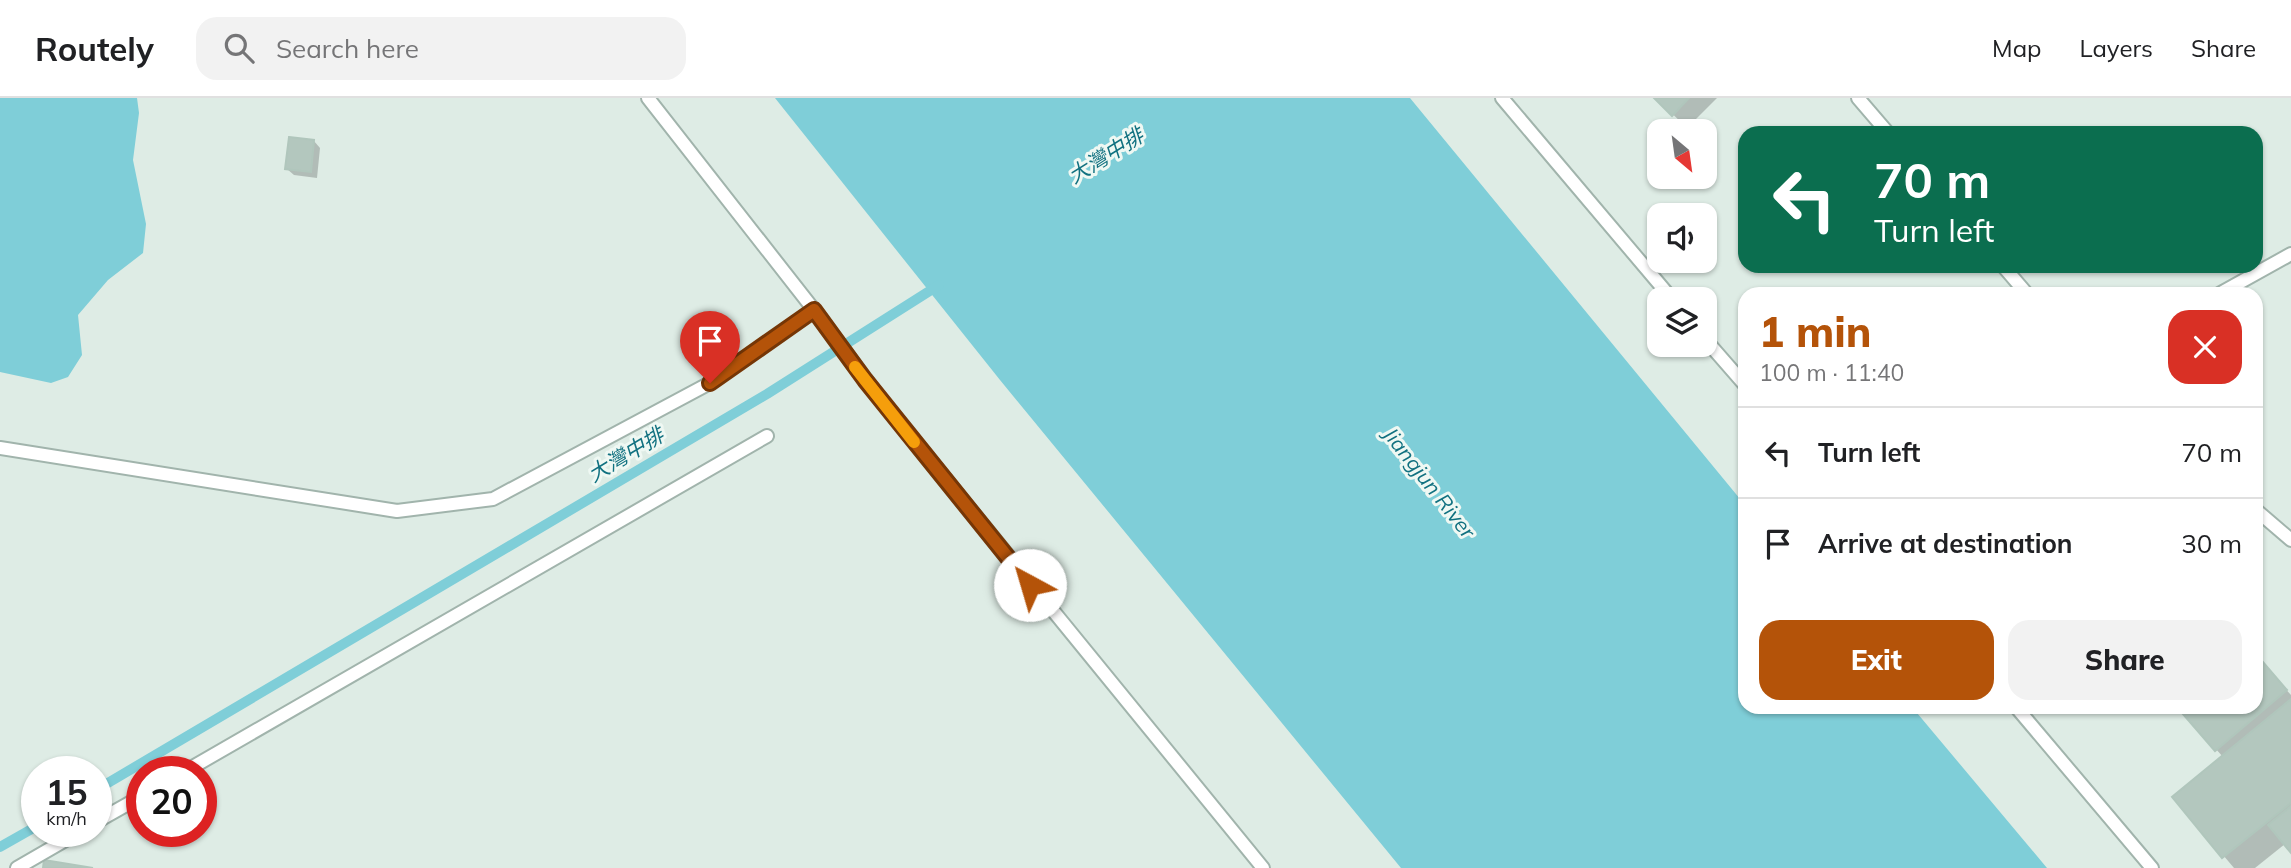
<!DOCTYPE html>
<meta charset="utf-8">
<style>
body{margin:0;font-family:Mulish,"Noto Sans TC",sans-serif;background:#f2f2f2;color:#202124;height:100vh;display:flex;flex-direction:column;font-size:26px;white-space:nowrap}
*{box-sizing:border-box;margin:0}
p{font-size:23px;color:#757577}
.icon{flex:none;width:38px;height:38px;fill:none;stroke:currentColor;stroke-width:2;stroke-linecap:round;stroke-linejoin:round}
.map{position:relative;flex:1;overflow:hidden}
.drawer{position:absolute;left:1738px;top:189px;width:525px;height:427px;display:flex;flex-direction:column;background:#fff;border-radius:21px;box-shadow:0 2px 5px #0004}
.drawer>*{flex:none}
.top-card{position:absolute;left:1738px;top:28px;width:525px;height:147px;border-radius:21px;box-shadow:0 2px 5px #0004;background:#0b6e4f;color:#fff;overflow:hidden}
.needle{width:46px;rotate:151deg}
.buttons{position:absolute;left:1647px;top:21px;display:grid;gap:14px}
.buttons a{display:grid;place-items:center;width:70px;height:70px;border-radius:14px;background:#fff;box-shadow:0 2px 5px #0004;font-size:35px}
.speed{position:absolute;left:21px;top:658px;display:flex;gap:14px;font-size:35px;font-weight:700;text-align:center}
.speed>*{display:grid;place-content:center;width:91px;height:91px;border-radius:50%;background:#fff;box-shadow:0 2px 5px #0004;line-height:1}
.speed small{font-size:18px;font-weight:400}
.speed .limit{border:10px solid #d22;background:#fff;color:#111}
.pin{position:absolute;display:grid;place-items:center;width:60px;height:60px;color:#fff;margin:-72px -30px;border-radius:50% 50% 50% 0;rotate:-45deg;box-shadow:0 0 7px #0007}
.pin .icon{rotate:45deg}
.me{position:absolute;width:77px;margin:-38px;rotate:321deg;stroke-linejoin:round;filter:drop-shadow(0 0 5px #0008)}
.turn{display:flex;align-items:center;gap:24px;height:147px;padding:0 21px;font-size:32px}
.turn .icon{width:91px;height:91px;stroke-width:2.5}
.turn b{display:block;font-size:49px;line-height:60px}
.round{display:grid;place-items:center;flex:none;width:74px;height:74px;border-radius:21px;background:#f2f2f2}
.summary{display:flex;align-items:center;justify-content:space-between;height:119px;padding:0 21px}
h1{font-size:42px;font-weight:800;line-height:52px;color:#b45309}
.primary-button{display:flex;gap:14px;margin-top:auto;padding:14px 21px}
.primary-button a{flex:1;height:80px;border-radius:21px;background:#b45309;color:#fff;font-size:28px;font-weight:800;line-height:80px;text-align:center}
.primary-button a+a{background:#f2f2f2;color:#202124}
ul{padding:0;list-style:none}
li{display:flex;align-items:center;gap:21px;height:91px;padding:0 21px;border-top:2px solid #e0e0e0}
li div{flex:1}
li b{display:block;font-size:26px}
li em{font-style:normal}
header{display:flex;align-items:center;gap:42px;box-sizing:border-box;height:98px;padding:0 35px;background:#fff;border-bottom:2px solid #e0e0e0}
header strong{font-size:33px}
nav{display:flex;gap:38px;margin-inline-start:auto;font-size:24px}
.search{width:490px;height:63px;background:#f2f2f2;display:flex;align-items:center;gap:18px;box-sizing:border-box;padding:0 24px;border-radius:21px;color:#757577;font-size:26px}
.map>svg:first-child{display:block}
.water{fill:#7fced8}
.shadow{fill:#0003}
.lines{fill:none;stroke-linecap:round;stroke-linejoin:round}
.stream{stroke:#7fced8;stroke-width:10}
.building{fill:#b3c7be;stroke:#b0c6bc;stroke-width:2}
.lane-casing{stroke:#a1b4ac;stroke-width:16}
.lane{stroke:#fff;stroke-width:12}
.route-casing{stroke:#753606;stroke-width:18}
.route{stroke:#b45309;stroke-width:12}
.slow{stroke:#f59e0b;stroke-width:12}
.labels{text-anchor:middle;stroke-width:6;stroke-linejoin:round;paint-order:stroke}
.water-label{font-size:21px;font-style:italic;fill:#117180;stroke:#eff8f3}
</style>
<header>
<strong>Routely</strong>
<div class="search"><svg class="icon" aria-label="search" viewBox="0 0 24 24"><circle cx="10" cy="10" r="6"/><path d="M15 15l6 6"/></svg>Search here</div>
<nav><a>Map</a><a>Layers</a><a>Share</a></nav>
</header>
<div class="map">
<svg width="2291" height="770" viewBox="0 0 2291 770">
<rect width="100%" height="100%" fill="#deece5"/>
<!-- water -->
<path class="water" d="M0 0H137L139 15 133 62 146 126 143 155 108 182 78 217 82 257 68 279 51 285 0 274Z
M775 0H1410L1745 407V609H1912L2047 770H1401L1000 282Z"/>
<!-- shadow -->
<path class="shadow" d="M1656 0H1717L1687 30Z
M314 43 320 50 317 80 294 77 287 71Z
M2256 559 2291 597V753L2285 746 2255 770H2234L2174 699 2223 659 2185 616 2193 609H2256Z"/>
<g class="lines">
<!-- stream -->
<path class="stream" d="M96 692 767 296 939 187
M0 749 37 728"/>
</g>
<!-- building -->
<path class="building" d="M1654 0H1689L1672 18Z
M289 39 314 42 311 74 285 71Z
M2256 556 2287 592 2215 653 2183 616 2191 609H2256Z
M2291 601V705L2222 760 2172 699Z
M2291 708V755L2268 727Z
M44 762 93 770H43Z"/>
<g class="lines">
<!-- lane casing -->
<g class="lane-casing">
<path id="lane" d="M648 0 814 212 886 308 1263 770
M1502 0 1672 201
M1858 0 1888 35
M2003 168 2027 196
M2219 196 2291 156
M1704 240 1745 287
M0 350 397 413 493 401 710 285 814 212
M2256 412 2291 442
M2016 609 2152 770
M184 674 767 338
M96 724 142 698
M17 770 81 733"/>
</g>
<!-- lane -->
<use href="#lane" class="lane"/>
</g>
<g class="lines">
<!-- route casing -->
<g class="route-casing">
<path id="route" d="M710 285 814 212 865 282 1030 487"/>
</g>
<!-- route -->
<use href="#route" class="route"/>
<!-- slow -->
<path class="slow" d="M855 269 914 344"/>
</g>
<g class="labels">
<!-- water labels -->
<g class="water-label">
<text transform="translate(1106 58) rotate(-32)" y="7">大灣中排</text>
<text transform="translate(626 357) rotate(-31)" y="7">大灣中排</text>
<text transform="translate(1429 385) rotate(52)" y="7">Jiangjun River</text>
</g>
</g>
</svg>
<div class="buttons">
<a><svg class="needle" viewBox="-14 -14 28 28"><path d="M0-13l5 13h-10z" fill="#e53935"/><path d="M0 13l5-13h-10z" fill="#757577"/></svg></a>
<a><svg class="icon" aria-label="sound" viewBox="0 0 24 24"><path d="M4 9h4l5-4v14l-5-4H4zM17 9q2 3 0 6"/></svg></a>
<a><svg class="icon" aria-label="layers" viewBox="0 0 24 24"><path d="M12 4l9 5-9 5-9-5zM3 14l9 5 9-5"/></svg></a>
</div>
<div class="speed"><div>15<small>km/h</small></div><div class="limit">20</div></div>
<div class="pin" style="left:710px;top:285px;background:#d93025"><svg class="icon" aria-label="arrive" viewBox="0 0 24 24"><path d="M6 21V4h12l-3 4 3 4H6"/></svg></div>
<svg class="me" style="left:1030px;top:487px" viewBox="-20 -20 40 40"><circle r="19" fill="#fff"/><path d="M0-13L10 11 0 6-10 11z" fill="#b45309"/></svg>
<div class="top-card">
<div class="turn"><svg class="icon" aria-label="left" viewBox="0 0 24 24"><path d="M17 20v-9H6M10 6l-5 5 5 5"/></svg><div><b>70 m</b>Turn left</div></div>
</div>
<section class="drawer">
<div class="summary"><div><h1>1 min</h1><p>100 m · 11:40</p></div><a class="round" style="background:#d93025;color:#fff"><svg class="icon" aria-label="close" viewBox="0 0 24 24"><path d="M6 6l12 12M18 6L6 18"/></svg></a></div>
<ul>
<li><svg class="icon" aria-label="left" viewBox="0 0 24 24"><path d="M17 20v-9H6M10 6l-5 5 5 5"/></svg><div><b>Turn left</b></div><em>70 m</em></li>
<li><svg class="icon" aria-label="arrive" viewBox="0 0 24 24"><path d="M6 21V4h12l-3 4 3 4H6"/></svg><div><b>Arrive at destination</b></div><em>30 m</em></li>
</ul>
<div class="primary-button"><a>Exit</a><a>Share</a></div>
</section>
</div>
